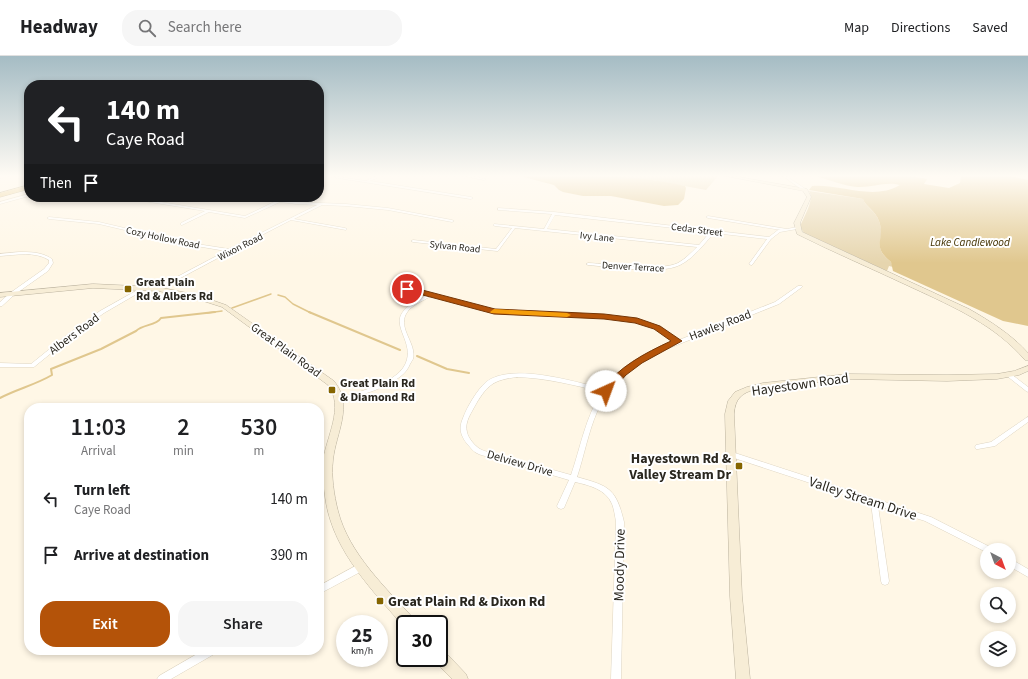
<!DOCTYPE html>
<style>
body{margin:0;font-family:"Source Sans 3",sans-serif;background:#f6f6f6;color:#202124;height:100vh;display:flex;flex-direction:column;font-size:15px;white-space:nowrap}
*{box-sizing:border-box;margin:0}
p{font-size:13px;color:#757577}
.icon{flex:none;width:22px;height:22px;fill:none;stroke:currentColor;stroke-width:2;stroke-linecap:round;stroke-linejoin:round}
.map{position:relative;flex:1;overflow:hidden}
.side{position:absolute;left:24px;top:347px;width:300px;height:252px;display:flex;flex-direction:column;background:#fff;border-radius:16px;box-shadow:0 2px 6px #0003}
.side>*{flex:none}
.guide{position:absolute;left:24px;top:24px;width:300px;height:122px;border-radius:16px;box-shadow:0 2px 6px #0003;background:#202124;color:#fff;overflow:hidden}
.needle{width:26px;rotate:139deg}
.buttons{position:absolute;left:980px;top:487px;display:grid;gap:8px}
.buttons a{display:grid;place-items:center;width:36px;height:36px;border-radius:50%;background:#fff;box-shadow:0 2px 6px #0003;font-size:20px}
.speed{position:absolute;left:336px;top:559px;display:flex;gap:8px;font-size:20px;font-weight:700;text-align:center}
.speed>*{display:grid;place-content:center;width:52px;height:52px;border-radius:50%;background:#fff;box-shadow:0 2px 6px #0003;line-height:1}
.speed small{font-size:10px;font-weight:400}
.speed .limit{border:2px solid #111;border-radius:6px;background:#fff;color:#111}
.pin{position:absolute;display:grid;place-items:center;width:34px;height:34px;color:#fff;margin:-17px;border:2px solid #fff;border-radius:50%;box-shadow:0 1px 4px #0007}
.me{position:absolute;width:44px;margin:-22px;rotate:43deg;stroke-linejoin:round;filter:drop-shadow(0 0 3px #0008)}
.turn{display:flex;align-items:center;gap:14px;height:84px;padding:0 16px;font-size:18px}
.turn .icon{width:52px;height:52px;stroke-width:2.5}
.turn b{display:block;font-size:28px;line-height:34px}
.then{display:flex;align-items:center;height:38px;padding:0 16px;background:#0003;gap:8px;font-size:15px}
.eta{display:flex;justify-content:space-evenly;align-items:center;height:68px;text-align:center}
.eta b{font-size:24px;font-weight:600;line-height:28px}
.cta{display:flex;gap:8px;margin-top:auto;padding:8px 16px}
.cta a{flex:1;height:46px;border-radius:16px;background:#b45309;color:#fff;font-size:16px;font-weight:600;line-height:46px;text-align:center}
.cta a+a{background:#f6f6f6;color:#202124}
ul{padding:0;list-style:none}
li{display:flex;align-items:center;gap:12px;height:56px;padding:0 16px}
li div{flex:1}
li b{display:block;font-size:15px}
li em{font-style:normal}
header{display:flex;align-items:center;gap:24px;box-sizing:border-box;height:56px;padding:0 20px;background:#fff;border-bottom:1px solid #e0e0e0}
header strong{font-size:19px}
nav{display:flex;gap:22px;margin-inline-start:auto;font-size:14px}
.search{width:280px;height:36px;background:#f6f6f6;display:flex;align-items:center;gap:10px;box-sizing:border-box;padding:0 14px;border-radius:16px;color:#757577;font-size:15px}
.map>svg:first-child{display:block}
.green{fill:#e6d5ae}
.water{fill:#e0c78e}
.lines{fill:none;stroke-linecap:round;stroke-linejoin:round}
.stream-far1{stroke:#e0c78e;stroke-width:1.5}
.stream{stroke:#e0c78e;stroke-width:2}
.street-casing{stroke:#bcb39f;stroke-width:0.5}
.secondary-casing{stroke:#bcb39f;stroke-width:1}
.highway-casing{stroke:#a38d59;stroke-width:1}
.street{fill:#fff;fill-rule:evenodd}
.secondary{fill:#f7edd6;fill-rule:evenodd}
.highway{fill:#e4c478;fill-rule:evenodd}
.route{fill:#b45309;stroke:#753606}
.slow{fill:#f59e0b}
.poi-dot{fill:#856500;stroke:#fff;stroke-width:1.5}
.labels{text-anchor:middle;stroke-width:4;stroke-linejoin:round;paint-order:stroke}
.far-street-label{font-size:10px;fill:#2a271f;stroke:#fff}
.far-water-label{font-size:11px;font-style:italic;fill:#423101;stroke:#fff}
.poi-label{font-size:12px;font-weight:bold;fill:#2a271f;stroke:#fff;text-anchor:start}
.street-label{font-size:12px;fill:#2a271f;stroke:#fff}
.near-street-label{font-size:14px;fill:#2a271f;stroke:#fff}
.near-poi-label{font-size:14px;font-weight:bold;fill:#2a271f;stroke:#fff;text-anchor:end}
</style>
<header>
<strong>Headway</strong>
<div class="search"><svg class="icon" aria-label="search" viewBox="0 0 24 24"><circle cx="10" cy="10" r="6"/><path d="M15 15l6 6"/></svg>Search here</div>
<nav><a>Map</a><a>Directions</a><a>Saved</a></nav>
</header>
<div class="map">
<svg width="1028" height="623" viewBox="0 0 1028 623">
<rect width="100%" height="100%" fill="#fff7e6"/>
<!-- green -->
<path class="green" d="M585 120H718L706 134 652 124Z
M809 135 863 143C865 151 877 155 880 168 885 186 871 190 891 206L893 211 889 210 887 215 804 177 800 171C803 161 815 145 809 135Z"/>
<!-- water -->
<path class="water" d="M520 120C575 120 631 117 685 130L686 132 684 143 678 149 664 150 611 140H583L563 136 559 134 554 129Z
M814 120H911L927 123 924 128 949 132 960 127 961 121 959 120H1011L1028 124V270L1003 265 893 215 891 206C870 189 886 184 879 165 876 155 864 149 863 143L809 134 812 130C842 128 873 145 900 129 885 125 871 132 857 131 843 130 828 123 814 120Z"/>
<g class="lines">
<!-- stream-far1 -->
<path class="stream-far1" d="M278 239 285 241 293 248 311 257
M232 252 271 238
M207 257 222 255"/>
<!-- stream -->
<path class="stream" d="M309 256 400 294
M417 300 447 313 469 317
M0 342C17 333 35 329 52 319L51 313 101 293 136 275C143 268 156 270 161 262L215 256"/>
<!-- street casing -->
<g class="street-casing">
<path id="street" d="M0 120H8L0 122Z
M326 120H331L366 125 376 120H379V121L370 125 471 141 473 142 471 143Z
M465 120H470L486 123 484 124Z
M783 120H786L807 134 804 135Z
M29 138V140L0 148V146Z
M123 141H131L245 160 276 145 256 141H264L296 146 346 148 388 152 452 164 454 165 452 166 388 154 346 150 322 149 294 163 345 172 347 173 346 174 291 164 231 195 158 234H156V232L226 195 184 188 99 168 49 163 47 162 49 161 99 166 184 186 229 193 317 149 296 148 280 146 245 162 209 156 182 169H181V167L205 155 125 142Z
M498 152 554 156 769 181 778 174H781L708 162 706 161 708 160 787 173 797 171 799 172 797 173 780 176 771 183 752 209H751L749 208 767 183 714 177C704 188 694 202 680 209 660 219 612 211 588 209L586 208 588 207C610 208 659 216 678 207 685 203 691 197 697 191L515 172 498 195H497L413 186 411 185 413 184 496 193 512 172 495 170 493 169 494 168 544 173 552 158 499 154H498ZM555 159 710 176 699 189 547 173Z
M19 196C31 196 42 196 52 203L53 207 48 215 14 239 2 250H0V246L10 237 44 213 49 207V204C35 195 16 199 0 200V198Z
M393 228H397L494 255 604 260 637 263 659 270 679 284 775 246 798 230H802V231L779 248 657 297C632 311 608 329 597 356 588 377 584 400 577 421 609 430 616 432 624 466L621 623H611L616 466C615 460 614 453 612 448 606 433 588 429 575 426L564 452 561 453 558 452 557 450 569 424C545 417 522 410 498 403 492 401 480 400 475 396 473 395 471 392 469 390 461 381 458 373 463 362 467 351 477 334 486 326 512 306 575 326 605 333 618 318 634 305 652 296 659 292 667 289 675 286L655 272 636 265 604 262 494 257 431 240C423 245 411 249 406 258 398 273 417 288 413 303 412 305 411 306 410 308 408 313 405 317 401 320 384 334 361 338 341 345H337L336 344 337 343C355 337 392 328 403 312 418 290 392 273 402 257 408 248 418 244 427 239L393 230ZM517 321C546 322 574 329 602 336 585 362 581 390 571 419 548 413 526 406 503 400 497 398 485 396 480 393 475 390 468 382 467 376 464 366 472 356 476 348 488 328 494 324 517 321Z
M143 231H147V232L104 257 71 281 34 311H0V307L31 308 67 279 100 255Z
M1009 317 1011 318 1028 331V336L1026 335 1007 320 1006 319 1007 318Z
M1028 361V366L995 390 978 393H976L975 391 976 389 991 386 1026 362Z
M731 397H735L931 461 992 492 993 494H987V497L986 496 925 465 878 450 889 525 888 528 885 529 882 528 881 525 871 447 731 401 730 399Z
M1009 502 1028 513V521L1009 510Z
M361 507 364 508 365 511 364 514 319 538V530Z
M204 594H218L216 597 171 623H157L159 620Z"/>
</g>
<!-- secondary casing -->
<g class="secondary-casing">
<path id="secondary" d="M726 120H733L807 133 811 141 800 167 802 176 969 253C990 265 1012 279 1028 297V304H1025C995 269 954 251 913 232 875 214 835 197 797 178L794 167 807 141 803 135Z
M93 228 158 231 197 239 226 249 334 325C354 350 336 376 333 404 331 420 334 439 338 455 349 498 386 532 415 564L416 568H405V572C373 535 335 497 326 447 324 434 322 419 323 405 326 381 345 351 328 329L222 251 194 242 158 235 93 232 0 241V237Z
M1028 310V315L1019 319 997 323 947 325 848 323 756 333C742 337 735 342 734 358L742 540 750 623H736L730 540 725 358 728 345 735 336 747 331 763 327 848 318 947 319 997 318 1014 315Z
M439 593 444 595 466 618 468 623H452L434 605 433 602H439Z"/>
</g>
<!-- highway casing -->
<g class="highway-casing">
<path id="highway" d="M29 129V133L0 141V137Z"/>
</g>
<!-- street -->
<use href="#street" class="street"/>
<!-- secondary -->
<use href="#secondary" class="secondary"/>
<!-- highway -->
<use href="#highway" class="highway"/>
</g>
<!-- sky -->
<linearGradient id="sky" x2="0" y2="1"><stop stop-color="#a5bcc4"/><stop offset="0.58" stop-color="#fffbf4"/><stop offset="1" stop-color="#fffbf4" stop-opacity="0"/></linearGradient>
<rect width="1028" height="207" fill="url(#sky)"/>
<!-- route -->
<path class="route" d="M407 230 495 253 604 258 637 262 660 270 682 285 642 307 626 319 610 337 606 338 601 335C618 311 645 297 671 285L654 273 635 267 604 263 494 258 404 234 403 233Z"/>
<!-- slow -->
<path class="slow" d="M494 253 567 257 571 259 567 261 491 257 490 256Z"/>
<!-- markers -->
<g class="poi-dot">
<rect x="124" y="229" width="8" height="8" rx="2"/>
<rect x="328" y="330" width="8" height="8" rx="2"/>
<rect x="735" y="406" width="8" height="8" rx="2"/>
<rect x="376" y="541" width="8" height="8" rx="2"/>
</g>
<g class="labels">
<!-- far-street labels -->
<g class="far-street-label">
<text transform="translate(697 173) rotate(7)" y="4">Cedar Street</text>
<text transform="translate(597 180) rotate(6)" y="4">Ivy Lane</text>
<text transform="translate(163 181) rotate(12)" y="4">Cozy Hollow Road</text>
<text transform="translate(240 190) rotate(-27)" y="4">Wixon Road</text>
<text transform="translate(455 190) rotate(6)" y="4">Sylvan Road</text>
<text transform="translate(633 210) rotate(3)" y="4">Denver Terrace</text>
</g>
<!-- far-water labels -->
<g class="far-water-label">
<text x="970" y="190">Lake Candlewood</text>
</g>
<!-- poi labels -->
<g class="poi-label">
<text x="136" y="230">Great Plain<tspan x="136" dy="14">Rd &amp; Albers Rd</tspan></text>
<text x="340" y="331">Great Plain Rd<tspan x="340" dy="14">&amp; Diamond Rd</tspan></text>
</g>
<!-- street labels -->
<g class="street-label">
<text transform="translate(720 269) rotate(-21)" y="4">Hawley Road</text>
<text transform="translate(74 278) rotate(-37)" y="4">Albers Road</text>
<text transform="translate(286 294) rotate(36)" y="4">Great Plain Road</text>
<text transform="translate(520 407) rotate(16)" y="4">Delview Drive</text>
</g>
<!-- near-street labels -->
<g class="near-street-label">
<text transform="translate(800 328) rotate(-8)" y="5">Hayestown Road</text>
<text transform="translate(863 442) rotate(18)" y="5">Valley Stream Drive</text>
<text transform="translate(619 509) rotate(-89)" y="5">Moody Drive</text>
</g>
<!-- near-poi labels -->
<g class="near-poi-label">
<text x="731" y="407">Hayestown Rd &amp;<tspan x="731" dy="16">Valley Stream Dr</tspan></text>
<text x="388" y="550" text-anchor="start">Great Plain Rd &amp; Dixon Rd</text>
</g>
</g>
</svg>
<div class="buttons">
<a><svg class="needle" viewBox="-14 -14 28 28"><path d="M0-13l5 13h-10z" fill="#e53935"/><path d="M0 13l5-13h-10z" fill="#757577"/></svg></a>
<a><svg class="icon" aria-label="search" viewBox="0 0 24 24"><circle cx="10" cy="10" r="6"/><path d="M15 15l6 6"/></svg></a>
<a><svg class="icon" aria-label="layers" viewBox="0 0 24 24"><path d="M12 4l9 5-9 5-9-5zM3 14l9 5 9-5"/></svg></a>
</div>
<div class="speed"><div>25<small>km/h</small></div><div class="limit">30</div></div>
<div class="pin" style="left:407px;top:233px;background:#d93025"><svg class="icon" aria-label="arrive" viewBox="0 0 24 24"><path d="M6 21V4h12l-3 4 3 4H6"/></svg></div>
<svg class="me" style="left:606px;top:335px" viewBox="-20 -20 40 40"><circle r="19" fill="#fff"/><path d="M0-13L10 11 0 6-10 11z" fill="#b45309"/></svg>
<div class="guide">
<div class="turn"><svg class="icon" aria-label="left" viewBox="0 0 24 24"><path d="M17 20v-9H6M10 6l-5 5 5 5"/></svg><div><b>140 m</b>Caye Road</div></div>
<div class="then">Then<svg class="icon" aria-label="arrive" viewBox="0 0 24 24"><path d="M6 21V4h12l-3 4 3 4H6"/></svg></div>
</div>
<section class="side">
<div class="eta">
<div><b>11:03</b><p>Arrival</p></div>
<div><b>2</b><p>min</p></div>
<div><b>530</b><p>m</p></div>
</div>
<ul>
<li><svg class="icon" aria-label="left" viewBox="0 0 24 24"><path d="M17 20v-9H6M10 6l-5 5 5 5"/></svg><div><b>Turn left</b><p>Caye Road</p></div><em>140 m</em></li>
<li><svg class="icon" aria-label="arrive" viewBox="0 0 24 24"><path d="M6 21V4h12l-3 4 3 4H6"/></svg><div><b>Arrive at destination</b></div><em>390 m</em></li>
</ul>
<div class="cta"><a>Exit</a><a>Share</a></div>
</section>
</div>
